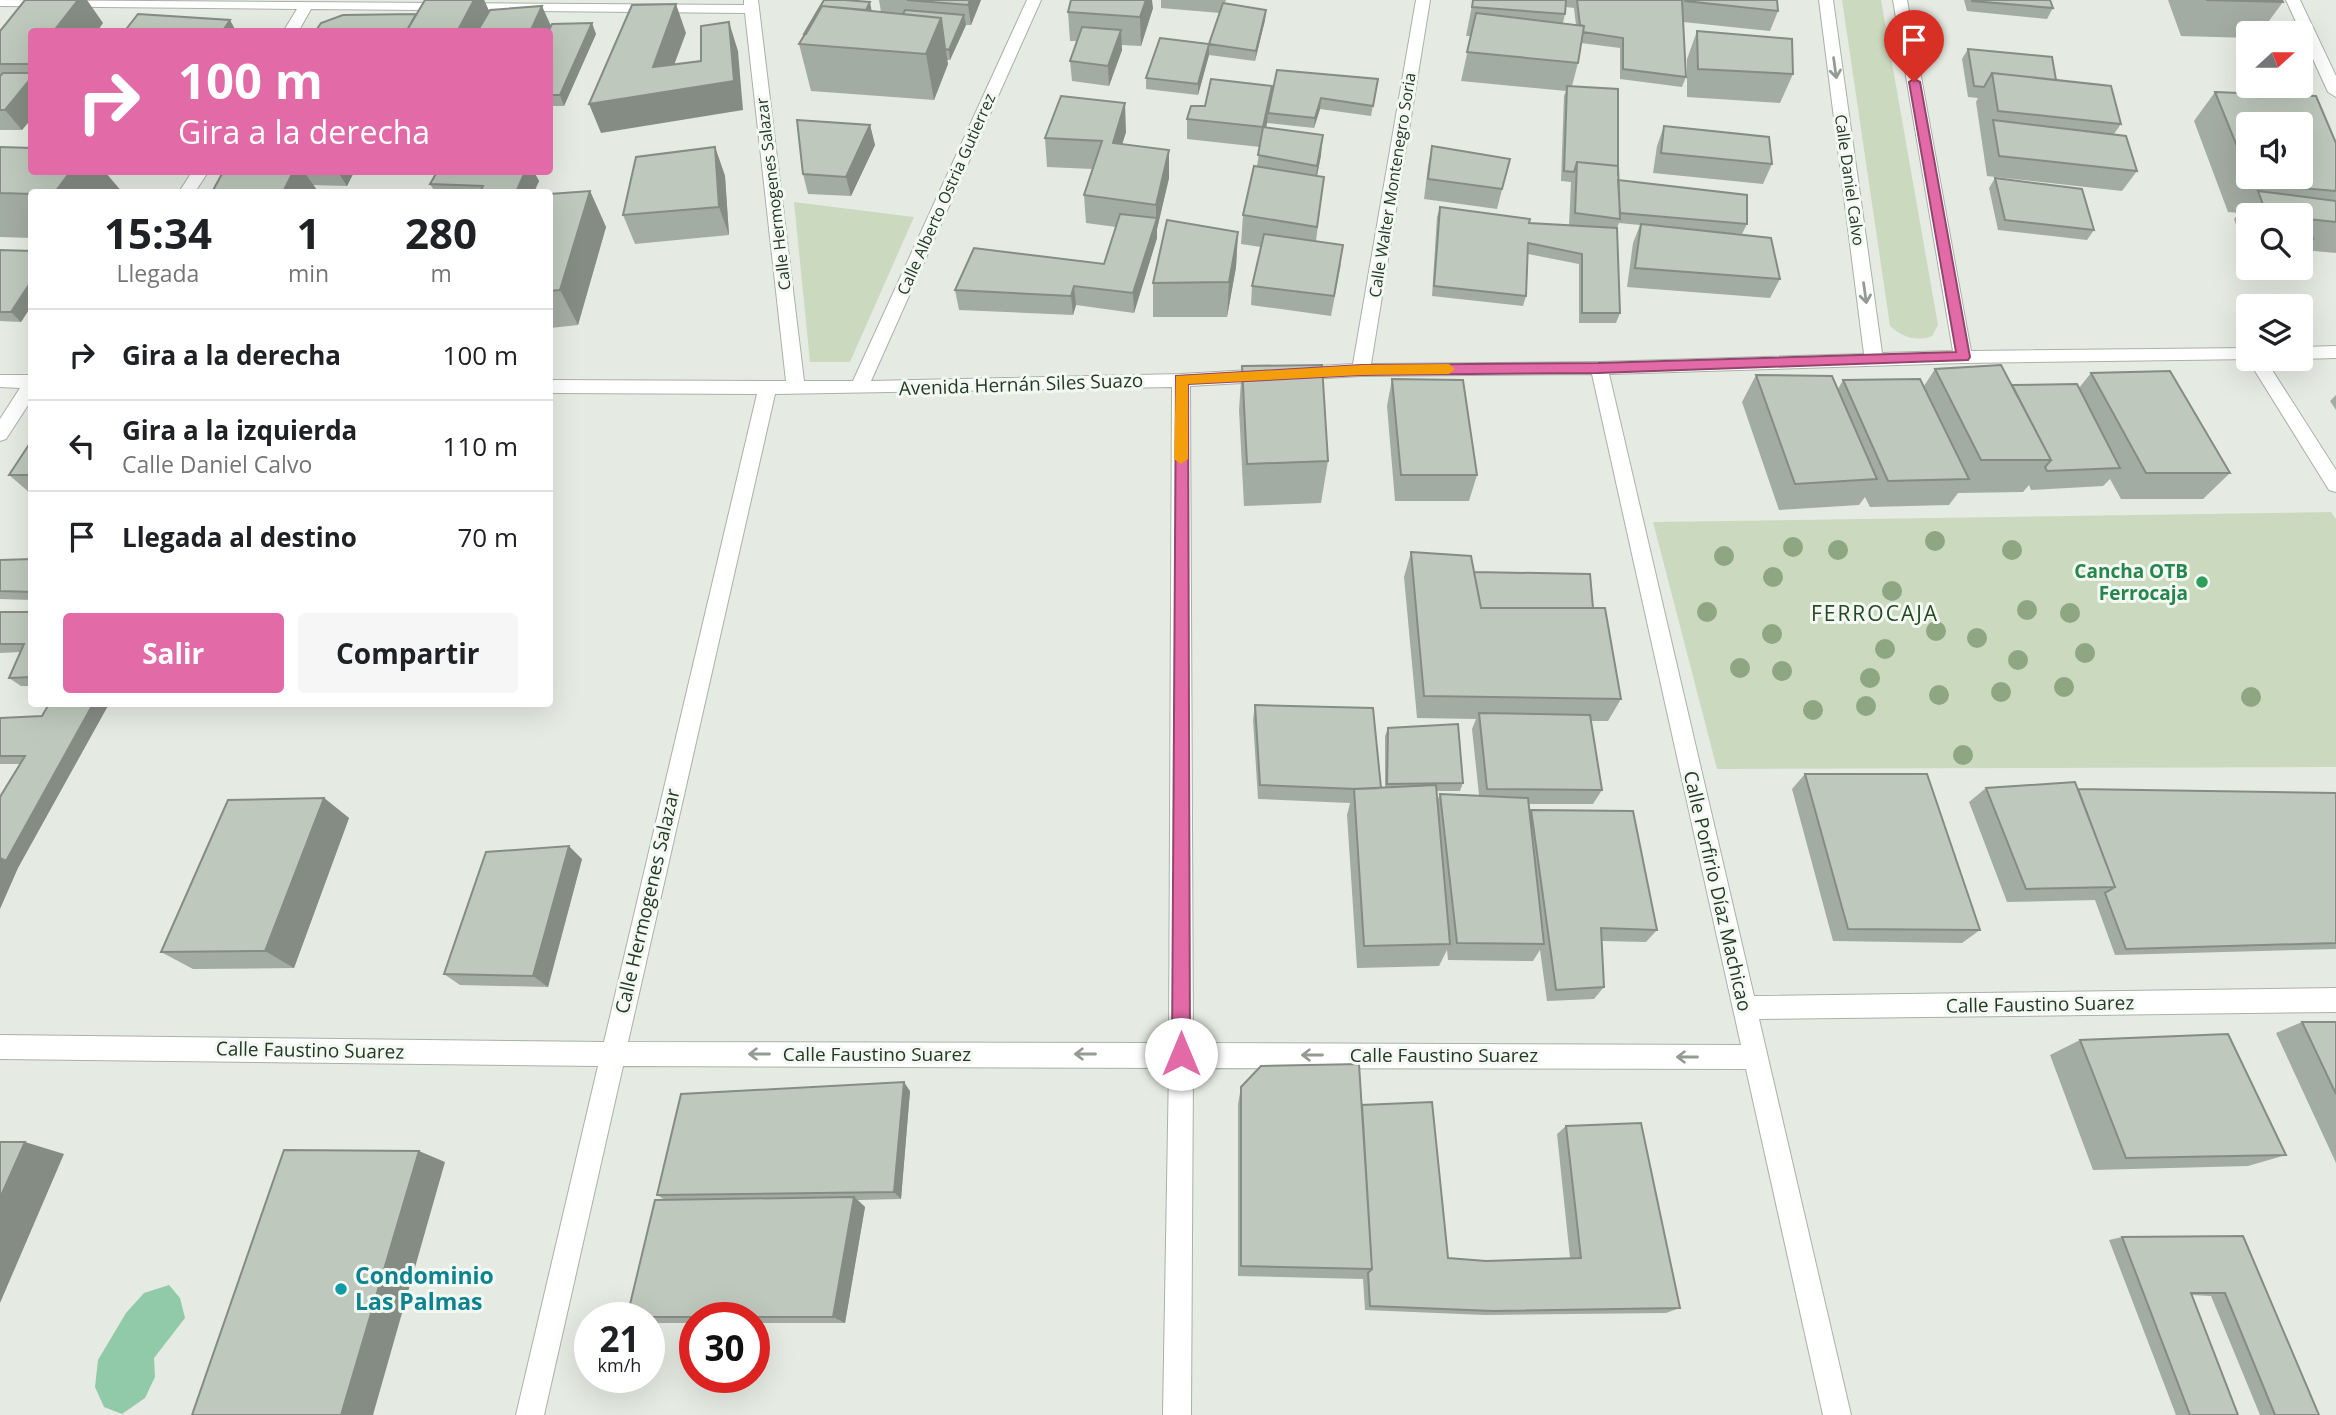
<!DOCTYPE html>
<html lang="es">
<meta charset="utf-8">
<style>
body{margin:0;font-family:"Open Sans",sans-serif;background:#f6f6f6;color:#202124;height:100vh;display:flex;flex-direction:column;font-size:26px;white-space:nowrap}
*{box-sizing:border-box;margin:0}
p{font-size:23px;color:#757577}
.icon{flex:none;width:38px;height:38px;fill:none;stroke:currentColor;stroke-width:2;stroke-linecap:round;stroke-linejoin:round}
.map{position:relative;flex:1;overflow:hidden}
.details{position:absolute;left:28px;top:189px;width:525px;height:518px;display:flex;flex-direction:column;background:#fff;border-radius:7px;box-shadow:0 7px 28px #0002}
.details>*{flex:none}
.hud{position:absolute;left:28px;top:28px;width:525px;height:147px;border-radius:7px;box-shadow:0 7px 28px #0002;background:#e26aa7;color:#fff;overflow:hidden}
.needle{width:46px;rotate:69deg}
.controls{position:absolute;left:2236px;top:21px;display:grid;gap:14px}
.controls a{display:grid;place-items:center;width:77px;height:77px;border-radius:7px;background:#fff;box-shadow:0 7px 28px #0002;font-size:35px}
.speed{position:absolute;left:574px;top:1302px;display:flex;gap:14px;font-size:35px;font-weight:700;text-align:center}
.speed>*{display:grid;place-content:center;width:91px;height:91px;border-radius:50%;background:#fff;box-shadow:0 7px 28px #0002;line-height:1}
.speed small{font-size:18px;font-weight:400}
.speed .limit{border:10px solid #d22;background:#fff;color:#111}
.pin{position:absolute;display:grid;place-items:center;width:60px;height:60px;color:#fff;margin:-72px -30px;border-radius:50% 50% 50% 0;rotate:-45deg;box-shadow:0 0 7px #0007}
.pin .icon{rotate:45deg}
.me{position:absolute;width:77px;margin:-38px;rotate:0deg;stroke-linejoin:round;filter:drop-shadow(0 0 5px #0008)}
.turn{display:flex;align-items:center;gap:24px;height:147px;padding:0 35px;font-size:32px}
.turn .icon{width:91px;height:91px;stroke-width:2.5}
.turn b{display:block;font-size:49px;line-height:60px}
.eta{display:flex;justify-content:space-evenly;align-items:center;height:119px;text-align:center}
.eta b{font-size:42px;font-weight:700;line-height:49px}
.action{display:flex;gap:14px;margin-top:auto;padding:14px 35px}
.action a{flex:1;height:80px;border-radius:7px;background:#e26aa7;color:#fff;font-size:28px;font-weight:700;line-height:80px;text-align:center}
.action a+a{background:#f6f6f6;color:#202124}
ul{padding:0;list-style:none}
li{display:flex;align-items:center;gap:21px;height:91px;padding:0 35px;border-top:2px solid #e0e0e0}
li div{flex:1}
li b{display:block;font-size:26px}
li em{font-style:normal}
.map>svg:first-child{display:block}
.green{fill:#cbdabe}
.water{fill:#91caa8}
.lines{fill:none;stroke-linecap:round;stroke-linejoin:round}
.lane-casing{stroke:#a8b2a6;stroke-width:2}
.street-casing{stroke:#a8b2a6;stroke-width:2}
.lane{fill:#fff;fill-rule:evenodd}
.street{fill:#fff;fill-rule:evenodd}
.tree{fill:#8fa682}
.wall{fill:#a3aca2;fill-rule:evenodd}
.shaded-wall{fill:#858c84}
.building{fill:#bec8bc;stroke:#858c84;stroke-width:2}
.oneway{stroke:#929c92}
.route{fill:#e26aa7;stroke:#93456d;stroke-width:2}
.slow{fill:#f59e0b}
.leisure-dot{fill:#2e9e5b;stroke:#f4f8f3;stroke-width:2.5}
.culture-dot{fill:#0f9aa8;stroke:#f4f8f3;stroke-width:2.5}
.labels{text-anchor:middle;stroke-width:6;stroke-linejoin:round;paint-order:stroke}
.far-street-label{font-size:16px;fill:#253a25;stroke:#f4f8f3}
.street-label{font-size:19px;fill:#253a25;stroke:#f4f8f3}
.leisure-label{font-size:19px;font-weight:bold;fill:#27864d;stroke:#f4f8f3;text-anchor:end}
.neighbourhood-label{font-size:21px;letter-spacing:2px;fill:#234a23;stroke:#f4f8f3}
.near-culture-label{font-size:23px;font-weight:bold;fill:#0d838f;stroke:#f4f8f3;text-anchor:start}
</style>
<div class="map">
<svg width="2336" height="1415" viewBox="0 0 2336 1415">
<rect width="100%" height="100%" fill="#e5ebe3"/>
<!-- green -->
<path class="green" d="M1842 0H1881L1938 325 1932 336C1917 342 1902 337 1890 326Z
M794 202 914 217 850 362H810Z
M2331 512 2336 519V767L1717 769 1653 522Z"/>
<!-- water -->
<path class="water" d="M169 1285 180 1298 185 1318 154 1358 155 1377 145 1398 122 1414 104 1407 95 1387 98 1360 126 1313 144 1293Z"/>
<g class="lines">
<!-- lane casing -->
<g class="lane-casing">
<path id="lane" d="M2249 356V359H2265L2336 470V492L2329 490 2250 363 2247 359Z"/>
</g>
<!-- street casing -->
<g class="street-casing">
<path id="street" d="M0 0 744 5V0H758L804 381H853L1027 0H1041L871 381 1181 374 1353 364 1416 0H1430L1371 364 1599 362 1864 354 1819 0H1833L1882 353 1953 351 1893 0H1907L1971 351 2249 348V359H2254L1963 363 1609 374 1754 996 2336 988V1012L1759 1019 1851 1415H1823L1746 1069 1193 1068 1191 1415H1163L1169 1068 623 1066 544 1415H516L598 1066 0 1059V1035L604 1042 757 394 550 393V380L786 381 745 13 311 9 298 32H283L297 9 0 6ZM1592 374 1741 1045 1193 1043 1190 386 1361 376ZM1172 387 1169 1043 628 1042 775 394Z
M2286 0H2300L2336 76V97L2328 92Z
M192 172H208L195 192H179Z
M2336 346V358L2301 359H2299L2301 347Z
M0 375H32V399L6 439 0 441V419L20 388 0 387Z"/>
</g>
<!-- lane -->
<use href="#lane" class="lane"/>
<!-- street -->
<use href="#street" class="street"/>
</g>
<!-- trees -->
<g class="tree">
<circle cx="1935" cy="541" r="10"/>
<circle cx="1793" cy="547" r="10"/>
<circle cx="1838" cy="550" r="10"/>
<circle cx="2012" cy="550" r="10"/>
<circle cx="1724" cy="556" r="10"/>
<circle cx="1773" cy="577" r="10"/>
<circle cx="1892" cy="591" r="10"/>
<circle cx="2027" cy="610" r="10"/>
<circle cx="1707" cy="612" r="10"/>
<circle cx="2070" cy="613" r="10"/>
<circle cx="1936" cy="631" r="10"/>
<circle cx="1772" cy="634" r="10"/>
<circle cx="1977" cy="638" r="10"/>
<circle cx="1885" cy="649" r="10"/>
<circle cx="2085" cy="653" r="10"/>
<circle cx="2018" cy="660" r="10"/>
<circle cx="1740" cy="668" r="10"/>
<circle cx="1782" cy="671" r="10"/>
<circle cx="1870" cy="678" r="10"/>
<circle cx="2064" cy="687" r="10"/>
<circle cx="2001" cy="692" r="10"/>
<circle cx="1939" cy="695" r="10"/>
<circle cx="2251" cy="697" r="10"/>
<circle cx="1866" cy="706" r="10"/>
<circle cx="1813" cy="710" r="10"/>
<circle cx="1963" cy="755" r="10"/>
</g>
<!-- wall -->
<path class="wall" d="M484 0 489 11 551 26 596 34 564 106H550V32L416 14Z
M879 0H981L971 25H966L950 60H947L948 64 934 100 811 91 799 44 804 36V34L872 11 881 12Z
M1161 0H1226L1225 3 1266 10 1265 20 1255 61 1209 55 1198 95 1146 89V78L1209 44 1220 13 1161 8Z
M1473 0H1777L1778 11 1770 31 1683 22 1686 77 1682 87 1620 79V48L1581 43 1578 63 1572 86 1618 180 1747 224 1742 234 1707 231 1780 279 1770 298 1627 287 1633 243 1640 225 1619 223 1617 228 1620 313 1616 323H1579V264L1528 254 1526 296 1523 306 1432 296 1437 217 1440 207 1529 223 1569 226 1571 182 1561 181 1564 96 1566 91 1461 81 1471 36H1466ZM1565 7 1574 8 1576 25 1563 23 1565 14Z
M1964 0H2050L2053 8 2047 19 1967 11Z
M2168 0H2282L2283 2 2260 33H2249V38L2181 36Z
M1153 8 1141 46 1121 45 1122 50 1109 86 1072 81 1070 61 1077 41H1070L1068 12Z
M103 23 32 32V118L22 130H0V31Z
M1697 31 1793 74 1780 103 1687 97V59Z
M1968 49 2056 80 2121 124 2114 134 2137 171 2122 191 1987 176 1976 102 1978 98 1968 97 1962 59Z
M1378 79 1371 116 1320 109 1314 128 1267 123 1266 127 1321 155 1317 176 1324 177 1316 241 1341 264 1331 316 1251 305 1252 286 1261 247 1241 244 1243 215 1257 166 1260 147 1187 139V119L1205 106 1271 97Z
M2215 92 2336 143V253L2303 250 2301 252V215H2249V262L2234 219 2239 213 2228 212 2194 121Z
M870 125 875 145 851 196 808 194 803 174Z
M1664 126 1772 164 1763 184 1653 173 1657 146Z
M1126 132 1122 144 1169 178 1157 229V238L1134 313 1076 305 1073 315 959 310 955 290 1104 264 1116 227 1086 223 1084 195 1092 169 1047 167 1045 138Z
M1432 146 1510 159 1497 209 1424 199 1428 166Z
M0 147 105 172 122 192H32V238L0 237Z
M715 147 725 176 729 235 635 244 623 215Z
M223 172H354L347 186 313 185 317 190Z
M437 172H534L539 181 534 192H435L430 184Z
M1995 178 2094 230 2087 240 1998 230 1989 188Z
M590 191 606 227 578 325 550 328V194Z
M1238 232 1236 267 1227 317H1153V283Z
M0 250 32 251V305L21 322 0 321Z
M1242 366 1328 461 1321 503 1244 506 1239 410Z
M1935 369 2012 385 2079 388 2091 373 2230 473 2203 499H2121L2110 479 2103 486 2031 490 2029 485 2023 492 1958 493 1949 505 1870 507 1865 497 1859 505 1779 510 1742 402 1756 375 1838 389 1843 380 1924 386Z
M1392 379 1477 475 1469 501H1395L1387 406Z
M2336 395V410L2330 401Z
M32 440V493H30L9 475Z
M1411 552 1593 608 1621 699 1608 721H1591L1602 790 1593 804H1529L1530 813 1531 810 1657 930 1646 942 1602 941 1604 987 1594 999 1547 1001 1540 950 1533 961 1448 960 1447 950 1439 966 1357 968 1347 815 1350 803 1258 799 1253 720 1255 705 1381 788 1385 787V736L1388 728 1463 783 1460 791H1437V801L1440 794 1479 795 1472 729 1476 719 1417 718 1404 577Z
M32 559V600L0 599V560Z
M0 612H32V686H21L9 678 20 652 0 653Z
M42 716 18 868 20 764H0V718Z
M1805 774 1980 930 1962 943 1833 941 1792 789Z
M1986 788 2336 793V949L2115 955 2095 900 2007 902 1969 802Z
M324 798 349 818 294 968 193 969 161 952Z
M582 859 548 987 460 985 444 974Z
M2302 1022H2336V1163L2276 1033Z
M2080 1040 2286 1155 2248 1166 2093 1170 2050 1055Z
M1241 1087 1362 1105 1448 1258 1486 1261 1570 1258 1557 1134 1566 1126 1680 1308 1666 1313 1485 1315 1365 1310 1363 1279 1238 1276V1104Z
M910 1091 901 1199 858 1200 865 1207 845 1323H754V1318H695V1323H649V1318L627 1317 665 1200 657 1195Z
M2243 1236 2319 1415H2260L2211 1296 2192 1295 2238 1415H2176L2109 1240 2122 1237Z"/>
<!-- shaded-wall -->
<path class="shaded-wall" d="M78 0H87L103 23 97 32H53Z
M474 0H484L496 26 493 32H457Z
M970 0H981L971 25 968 5Z
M1146 0H1152L1153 8 1141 46 1140 17Z
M870 2 872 13 851 38Z
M676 4 686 33 664 92 734 81 729 22 738 51 743 110 601 133 589 104 653 67Z
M542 6 551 26 548 32H530Z
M1266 10 1265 20 1255 61 1256 51Z
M964 15 966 25 950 60 949 50Z
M941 18 948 64 934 100 926 54Z
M230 20 236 31V32H222Z
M592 23 596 34 564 106 560 95Z
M1121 30 1122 50 1109 86 1108 66Z
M1209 44V55L1198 95V84Z
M32 77V118L22 130 5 110Z
M1272 86 1270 106 1268 113 1267 123 1262 147 1263 127Z
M1321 98 1320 109 1314 128 1315 118Z
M1125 103 1126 132 1114 171 1113 143Z
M870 125 875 145 851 196 846 177Z
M1323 135 1321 155 1315 186 1317 166Z
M715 147 725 176 729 235 719 207Z
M1169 150V178L1157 229V238L1134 313 1133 293 1156 221V205Z
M70 172H105L122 192H55Z
M293 172H304L317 190 316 192H283Z
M338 172H354L347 186Z
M525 172H534L539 181 534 192H516Z
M590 191 606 227 578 325 560 290Z
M1238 232 1236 267 1227 317 1229 282Z
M32 280V305L21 322 11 312Z
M1074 286 1076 305 1073 315 1071 296Z
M93 704H109L18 868 0 909V858Z
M324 798 349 818 294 968 265 951Z
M569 846 582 859 548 987 533 976Z
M904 1082 910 1091 901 1199 894 1192Z
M25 1142 64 1154 0 1303V1198Z
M419 1151 445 1162 373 1415H341Z
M854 1197 865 1207 845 1323 833 1317Z"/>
<!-- building -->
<path class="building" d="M25 0H78L53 32H32V60L28 64H0V31Z
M425 0H474L457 32H406Z
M824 0H845L870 2 866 10 822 6 806 34H804Z
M907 0H970L968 5Z
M1071 0H1146L1140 17 1068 12Z
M1473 0H1566L1565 14 1472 7Z
M1577 0H1682L1686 77 1623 69V38L1583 32 1584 26 1580 25Z
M1685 0H1777L1778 11 1685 1Z
M1972 0H2050L2053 8 1972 1Z
M2206 0H2282L2283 2Z
M1223 3 1266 10 1256 51 1209 44Z
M676 4 653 67 701 61V26L729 22 734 81 589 104 632 5Z
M542 6 530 32H477L490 10Z
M822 6 941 18 926 54 799 44Z
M905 10 964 15 949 50 945 49 941 18 903 14Z
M1476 13 1584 26 1578 63 1467 52Z
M138 14 230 20 222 32H124Z
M416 14 406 32H315L321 23 343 15Z
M592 23 560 95H550V32H548L552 24Z
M1082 27 1121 30 1108 66 1070 61Z
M1697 31 1792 39 1793 74 1698 69Z
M1160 38 1209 44 1198 84 1146 78Z
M1968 49 2052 57 2056 80 1992 73 1984 87 1974 86Z
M1277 70 1378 79 1373 106 1321 98 1315 118 1268 113Z
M3 73H32V77L5 110H0V76Z
M1992 73 2111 86 2121 124 1998 111Z
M1211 79 1272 86 1263 127 1187 119 1191 106H1205Z
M1567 86 1618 89V176V166L1577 162 1574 172 1564 171Z
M2215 92 2316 96 2336 143V191L2252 184 2249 177H2301V124H2249V176Z
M1061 96 1125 103 1113 143 1169 150 1156 205 1084 195 1102 141 1045 138Z
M797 120 870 125 846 177 803 174Z
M1993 120 2126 136 2137 171 1999 156Z
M1664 126 1769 137 1772 164 1661 153Z
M1263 127 1323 135 1317 166 1258 155Z
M1432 146 1510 159 1502 189 1428 179Z
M0 147 32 148V172H70L55 192H32V194L0 193Z
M715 147 719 207 623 215 636 157Z
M1577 162 1618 166 1620 219 1575 213Z
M1254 166 1324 177 1317 227 1243 215Z
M223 172H293L283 192H212Z
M437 172H525L516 192H480L483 186 430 184Z
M1995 178 2082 189 2094 230 2005 220Z
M1618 180 1747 195V224L1620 213Z
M590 191 560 290 550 291V194Z
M2258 191 2336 201V222L2307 219 2313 239 2301 238V215H2267Z
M1440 207 1530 219 1529 223 1617 228 1620 313H1582V254L1528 243 1526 296 1434 286Z
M1120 214 1157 218 1133 293 1074 286 1071 296 955 290 974 248 1104 264Z
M1167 220 1238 232 1229 282 1153 283Z
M1641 224 1771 238 1780 279 1635 268Z
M1264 234 1343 245 1334 296 1252 286Z
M0 250 32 251V280L11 312H0Z
M1322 365 1328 461 1247 464 1242 366Z
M2001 365 2051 460H1981L1935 369Z
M2170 371 2230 473H2146L2091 373Z
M1756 375 1832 376 1877 479 1795 484Z
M1392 379 1463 380 1477 475H1401Z
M1920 379 1969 479 1888 481 1843 380Z
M2077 384 2120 468 2047 471 2045 467 2051 460 2012 385Z
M32 440V475H9Z
M1411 552 1471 556 1481 608H1605L1621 699 1424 696Z
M32 559V592L0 591V560Z
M1474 572 1590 574 1593 608H1481Z
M0 612H32V677L9 678 24 644H0Z
M49 704H93L6 861 0 858V797L25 756H0V718L42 716Z
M1255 705 1373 708 1381 788 1356 789 1260 785Z
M1479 713 1590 715 1602 790 1487 789Z
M1458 724 1463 783 1387 784 1388 728Z
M1805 774H1927L1980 930 1848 929Z
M2075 782 2115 887 2026 889 1986 788Z
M1436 785 1450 944 1364 946 1354 789Z
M2078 789 2336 793V943L2126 949 2105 893 2115 887Z
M1440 794 1528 798 1544 944 1457 943Z
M324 798 265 951 161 952 228 800Z
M1531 810 1633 811 1657 930 1601 928 1604 987 1556 990Z
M569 846 533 976 444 974 486 852Z
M2302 1022H2336V1094Z
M2228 1034 2286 1155 2126 1158 2080 1040Z
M1359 1064 1372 1269 1241 1266V1087L1261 1066Z
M904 1082 894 1192 657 1195 681 1094Z
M1432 1102 1448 1258 1486 1261 1581 1258 1566 1126 1641 1123 1680 1308 1493 1311 1370 1306 1368 1273 1372 1269 1362 1105Z
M0 1142H25L0 1198Z
M284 1150 419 1151 341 1415H192Z
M854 1197 833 1317H627L655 1200Z
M2243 1236 2319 1415H2275L2225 1293H2191L2238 1415H2190L2122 1237Z"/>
<!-- one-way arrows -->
<defs><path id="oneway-shaft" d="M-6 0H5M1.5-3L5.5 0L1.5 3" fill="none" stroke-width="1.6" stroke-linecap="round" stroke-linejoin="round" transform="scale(1.75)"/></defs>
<g class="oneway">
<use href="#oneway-shaft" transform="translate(1835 68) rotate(82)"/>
<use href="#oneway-shaft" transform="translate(1865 293) rotate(82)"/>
<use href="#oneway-shaft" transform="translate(759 1054) rotate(-180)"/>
<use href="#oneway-shaft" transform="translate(1085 1054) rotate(-180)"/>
<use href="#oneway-shaft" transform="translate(1312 1055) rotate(-180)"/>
<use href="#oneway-shaft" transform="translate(1687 1057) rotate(-180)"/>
</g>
<!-- route -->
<path class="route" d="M1914 79 1920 82 1970 357 1968 360 1598 373 1361 375 1188 384 1190 1054 1188 1060 1181 1063 1175 1060 1172 1054 1176 376 1361 365 1598 363 1956 352 1909 82Z"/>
<!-- slow -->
<path class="slow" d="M1449 364 1455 369 1449 374 1361 375 1188 384V459L1181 464 1174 459 1176 376 1361 365Z"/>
<!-- markers -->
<circle class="leisure-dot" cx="2202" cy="582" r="7"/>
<circle class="culture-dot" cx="341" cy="1289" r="7"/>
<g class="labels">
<!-- far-street labels -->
<g class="far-street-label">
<text transform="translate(1850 180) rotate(82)" y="6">Calle Daniel Calvo</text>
<text transform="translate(1392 185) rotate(-81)" y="6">Calle Walter Montenegro Soria</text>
<text transform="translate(773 194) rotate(-97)" y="6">Calle Hermogenes Salazar</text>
<text transform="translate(946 194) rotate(-66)" y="6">Calle Alberto Ostria Gutierrez</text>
</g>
<!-- street labels -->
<g class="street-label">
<text transform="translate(1021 384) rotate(-2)" y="7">Avenida Hernán Siles Suazo</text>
<text transform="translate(1718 891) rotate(77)" y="7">Calle Porfirio Díaz Machicao</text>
<text transform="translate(647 901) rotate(-77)" y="7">Calle Hermogenes Salazar</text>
<text transform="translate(2040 1004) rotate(-1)" y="7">Calle Faustino Suarez</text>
<text transform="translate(310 1050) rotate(1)" y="7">Calle Faustino Suarez</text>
<text x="877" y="1061">Calle Faustino Suarez</text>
<text x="1444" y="1062">Calle Faustino Suarez</text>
</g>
<!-- leisure labels -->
<g class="leisure-label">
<text x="2188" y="578">Cancha OTB<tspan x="2188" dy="22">Ferrocaja</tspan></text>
</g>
<!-- neighbourhood labels -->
<g class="neighbourhood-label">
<text x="1875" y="621">FERROCAJA</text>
</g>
<!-- near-culture labels -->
<g class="near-culture-label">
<text x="355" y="1284">Condominio<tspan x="355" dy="26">Las Palmas</tspan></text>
</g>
</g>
</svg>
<div class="controls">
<a><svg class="needle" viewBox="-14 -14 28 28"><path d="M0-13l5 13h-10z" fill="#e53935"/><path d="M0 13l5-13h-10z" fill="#757577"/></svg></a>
<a><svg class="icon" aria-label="sound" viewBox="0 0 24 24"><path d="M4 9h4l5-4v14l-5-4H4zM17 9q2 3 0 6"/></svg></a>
<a><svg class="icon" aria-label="search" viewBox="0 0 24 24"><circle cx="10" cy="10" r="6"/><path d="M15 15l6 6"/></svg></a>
<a><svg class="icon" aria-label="layers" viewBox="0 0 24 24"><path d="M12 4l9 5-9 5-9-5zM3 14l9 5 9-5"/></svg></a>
</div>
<div class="speed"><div>21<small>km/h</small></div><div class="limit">30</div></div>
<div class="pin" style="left:1914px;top:82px;background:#d93025"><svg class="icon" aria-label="arrive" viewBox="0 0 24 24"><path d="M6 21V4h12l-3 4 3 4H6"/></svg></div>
<svg class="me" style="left:1181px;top:1054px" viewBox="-20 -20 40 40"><circle r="19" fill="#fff"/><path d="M0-13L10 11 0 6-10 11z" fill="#e26aa7"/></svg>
<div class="hud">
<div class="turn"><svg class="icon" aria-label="right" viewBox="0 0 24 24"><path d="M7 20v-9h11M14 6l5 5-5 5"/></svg><div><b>100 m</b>Gira a la derecha</div></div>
</div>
<section class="details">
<div class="eta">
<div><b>15:34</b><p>Llegada</p></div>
<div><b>1</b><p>min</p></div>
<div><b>280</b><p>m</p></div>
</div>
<ul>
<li><svg class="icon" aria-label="right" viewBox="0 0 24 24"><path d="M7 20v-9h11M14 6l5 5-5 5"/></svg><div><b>Gira a la derecha</b></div><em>100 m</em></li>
<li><svg class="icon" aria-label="left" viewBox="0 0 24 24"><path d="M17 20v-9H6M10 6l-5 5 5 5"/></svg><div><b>Gira a la izquierda</b><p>Calle Daniel Calvo</p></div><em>110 m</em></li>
<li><svg class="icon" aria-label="arrive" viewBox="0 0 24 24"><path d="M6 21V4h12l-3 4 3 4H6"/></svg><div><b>Llegada al destino</b></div><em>70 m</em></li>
</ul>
<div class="action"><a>Salir</a><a>Compartir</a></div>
</section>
</div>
